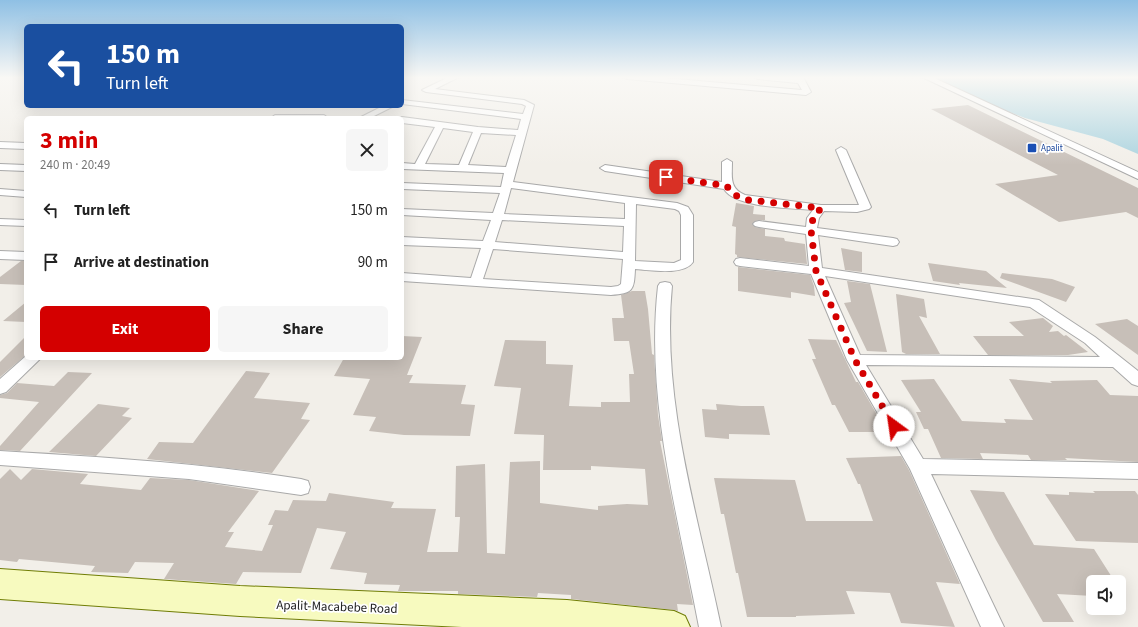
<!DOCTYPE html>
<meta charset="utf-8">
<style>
body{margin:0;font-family:"Source Sans 3",sans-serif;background:#f6f6f6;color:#222;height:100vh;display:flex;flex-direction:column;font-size:15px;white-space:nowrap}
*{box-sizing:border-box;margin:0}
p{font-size:13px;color:#767676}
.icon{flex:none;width:22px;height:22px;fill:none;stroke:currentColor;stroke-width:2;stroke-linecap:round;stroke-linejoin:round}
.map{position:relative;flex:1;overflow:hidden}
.panel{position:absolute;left:24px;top:116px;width:380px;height:244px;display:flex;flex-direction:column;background:#fff;border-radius:6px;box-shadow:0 4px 16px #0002}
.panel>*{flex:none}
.top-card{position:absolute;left:24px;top:24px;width:380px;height:84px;border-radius:6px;box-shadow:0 4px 16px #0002;background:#1a4fa0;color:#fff;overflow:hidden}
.fabs{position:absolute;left:1086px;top:575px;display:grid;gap:8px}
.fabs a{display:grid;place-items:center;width:40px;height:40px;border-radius:6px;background:#fff;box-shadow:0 4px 16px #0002;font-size:20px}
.pin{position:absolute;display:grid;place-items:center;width:34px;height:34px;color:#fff;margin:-17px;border-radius:8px;box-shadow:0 2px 6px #0006}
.me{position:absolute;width:44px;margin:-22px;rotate:329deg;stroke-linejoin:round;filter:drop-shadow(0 0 3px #0008)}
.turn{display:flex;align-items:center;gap:14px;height:84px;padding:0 16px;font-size:18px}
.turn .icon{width:52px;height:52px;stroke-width:2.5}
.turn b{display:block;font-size:28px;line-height:34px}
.round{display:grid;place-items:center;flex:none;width:42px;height:42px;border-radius:6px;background:#f6f6f6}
.headline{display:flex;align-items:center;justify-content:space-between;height:68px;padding:0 16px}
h1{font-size:24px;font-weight:700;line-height:30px;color:#d40000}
.primary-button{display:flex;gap:8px;margin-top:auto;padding:8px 16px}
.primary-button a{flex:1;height:46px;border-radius:6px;background:#d40000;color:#fff;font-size:16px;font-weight:700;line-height:46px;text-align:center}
.primary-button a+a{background:#f6f6f6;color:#222}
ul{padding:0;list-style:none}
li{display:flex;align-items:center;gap:12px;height:52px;padding:0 16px}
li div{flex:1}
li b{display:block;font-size:15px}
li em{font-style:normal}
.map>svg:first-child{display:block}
.water{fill:#aad3df}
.building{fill:#c7bfb8}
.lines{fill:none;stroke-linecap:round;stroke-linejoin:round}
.street-casing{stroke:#a9a9a9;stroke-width:2}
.secondary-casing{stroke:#707d05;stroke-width:2}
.street{fill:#fff;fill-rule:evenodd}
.secondary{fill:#f7fabf;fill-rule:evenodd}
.route{stroke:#d40000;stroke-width:7;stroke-dasharray:0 12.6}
.transit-dot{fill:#1a4fb4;stroke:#fff;stroke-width:1.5}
.labels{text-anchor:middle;stroke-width:3.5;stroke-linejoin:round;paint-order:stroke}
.far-transit-label{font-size:9px;fill:#164399;stroke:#fff;text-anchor:start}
.near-street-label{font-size:13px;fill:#222;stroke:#fff}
</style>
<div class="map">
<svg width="1138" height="627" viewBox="0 0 1138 627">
<rect width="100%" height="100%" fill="#f2efe9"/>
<!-- water -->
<path class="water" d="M920 77H1138V154L1103 139 1025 118Z"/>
<!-- building -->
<path class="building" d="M968 105 1138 188V218L1126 212 1059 222 995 184 1058 175 931 109Z
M736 203 754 206 753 214 765 215V220L755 221 752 224 755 227 765 229V236L784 238 785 241 805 244 807 264 737 257V255L735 254 736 227 732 226Z
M841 248 862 252V272L845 270Z
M21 261H26V285L0 284V277Z
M928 263 986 271 1007 288 959 283 960 285 933 281Z
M738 267 810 275 814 286 815 296 791 292V298L738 291Z
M1002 273 1052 279 1075 287 1066 302 1000 278Z
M847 281 870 284 887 352 867 351 844 303 851 302Z
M632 291H645L648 309 652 354 654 355 658 415 662 441H660L693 605 677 604 678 611 674 610 571 599V595L538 593 537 597 458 594V591H398L400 585 364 584 367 573 330 569 346 532 317 528 301 573 243 572 236 584 164 579 174 563 135 562 128 573 91 572 95 566 19 559 17 562 0 560V479L10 469 21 480 32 469 88 474 80 484 141 490 150 478 189 480 259 491 228 532H234L225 547 262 551 273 525H268L275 510 288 511 293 500 326 501 329 493 394 502 391 508 436 509 427 552H458L460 517H455L456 466 485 464 487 553 505 554 510 462 540 461V503L598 510V506L627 504 648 505 645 469 591 466V470H543L544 435 514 434 521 388 494 386 505 340 546 341V364L573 365 569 406 601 407V402H630L629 374H634L629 341H614L612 318H624L621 295Z
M896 294 924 299 927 318 919 316 940 354H906L902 352Z
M26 302V322L3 321Z
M1043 318 1053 326 1049 332 1058 331 1064 336 1066 335 1088 352 1068 355H988L973 336H1024L1009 322Z
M1127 319 1138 326V355L1095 324Z
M26 336V355L0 377V362Z
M402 336 422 337 407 375H413L409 383 466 385 461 404 475 405 470 436 404 435 369 431 376 417 353 415 370 379 334 376 344 358 402 359Z
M808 339 836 340 856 382H858L887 432H849L835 405H832L812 359H816Z
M246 371 270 373 254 398 310 403 301 419 310 420 272 473 147 459 159 442 193 443Z
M68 372 92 373 20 451 0 450V446L39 402 0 398V395L7 393 17 383 54 386Z
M934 379 962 421 1006 423 1004 419 1033 420 1009 379 1052 383 1050 381 1097 380 1110 395 1138 396V462L1065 458 1067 460H1031L1028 455 980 453 983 459 941 458 928 429H924L916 412H921L901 380Z
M98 404 130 408 122 416 132 418 96 456 49 452Z
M716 404 741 406H764L770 435 729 434V439L705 437 702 409 717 410Z
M901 456 909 470 960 584 936 582 955 627 901 623 890 593 846 591 855 614 796 616V617H747L738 573H736L724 514H721L714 478 795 480 806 521H873L860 484H858L846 458Z
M970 490 1004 492 1034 545 1094 549 1115 582H1093V596L1057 594 1074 622H1043L996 540Z
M1093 491H1135L1138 495V543L1076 541 1045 494 1069 495V492L1095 493Z"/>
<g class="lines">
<!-- street casing -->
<g class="street-casing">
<path id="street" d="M449 77H459L435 89 524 100 534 105 513 182 677 203 688 207 693 215V262C684 276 650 270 635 269 634 291 633 293 611 295L402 281V273L471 278 481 248 402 245V237L483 241 491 220 402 215V209L493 213 500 193 402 189V183L501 187 504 173 402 169V163L415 164 435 127 402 123V118H400L402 117 478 127 518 130 521 119 402 104V100L523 114 526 106 522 104 426 92 422 90ZM443 128 473 132 459 165 425 164ZM481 133 516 135 506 167 468 165ZM511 188 625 203V219L504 214ZM636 204 675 209 679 211 681 215V260L674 263 635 261ZM502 220 624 226 623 252 495 242ZM493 249 623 259 621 284 618 286 611 287 483 279Z
M623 77H654L802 90 798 83 758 79 754 77 796 78 795 77H803L811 92 806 95 627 79Z
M922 77H932L1138 172V179Z
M383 106H394L370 118H359Z
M275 115H324L328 118H271Z
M0 142 26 143V149L0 148Z
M841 147 846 150 871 207 869 209 857 212 824 211 819 218 817 228 893 238 897 239 899 242 897 245 893 246 818 235 822 268 1039 300 1095 337 1138 371V386L1132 384 1113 367 866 365 923 459 1138 463V479L931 474 1004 627H981L910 469 847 360 811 274 740 266 736 265 734 262 736 259 740 258 809 266 806 234 759 227 755 226 753 224 755 222 759 221 806 227 807 218 813 210C792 208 735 208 724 189L605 171 600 168 605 165 722 182V162L727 159 732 162C732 177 729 188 745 195L821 205H859L836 150ZM825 276 1030 307 1085 343 1100 357 860 355Z
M0 164 26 165V171L0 170Z
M0 189 26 191V197L0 195Z
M0 219 26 220V226L0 225Z
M0 251 26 252V260L0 259Z
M665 282 670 283 672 286C661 400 698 516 721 627H699C678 516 645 400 658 286L660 283Z
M26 356V358H41L6 392 0 394V379Z
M0 451C101 457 201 463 301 479L308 481 310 487 308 493 301 495 189 479 0 465Z"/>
</g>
<!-- secondary casing -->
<g class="secondary-casing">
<path id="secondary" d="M0 569 240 586 567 600 674 611 685 616 690 627H462L240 616 0 599Z"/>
</g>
<!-- street -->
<use href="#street" class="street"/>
<!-- secondary -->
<use href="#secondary" class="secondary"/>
</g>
<!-- sky -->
<linearGradient id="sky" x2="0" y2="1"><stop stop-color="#8fc0e4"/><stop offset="0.47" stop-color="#f9f8f5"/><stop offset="1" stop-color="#f9f8f5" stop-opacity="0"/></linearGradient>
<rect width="1138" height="165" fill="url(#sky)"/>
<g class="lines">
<!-- route -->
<path class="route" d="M666 177 727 186C732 195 738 197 749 200L821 208 813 218 811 230 816 271 855 360 894 426"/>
</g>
<!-- markers -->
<rect class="transit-dot" x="1027" y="143" width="10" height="10" rx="2"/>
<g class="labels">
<!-- far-transit labels -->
<g class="far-transit-label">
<text x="1041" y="151">Apalit</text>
</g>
<!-- near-street labels -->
<g class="near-street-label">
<text transform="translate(337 606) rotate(2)" y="5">Apalit-Macabebe Road</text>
</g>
</g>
</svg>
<div class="fabs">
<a><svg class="icon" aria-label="sound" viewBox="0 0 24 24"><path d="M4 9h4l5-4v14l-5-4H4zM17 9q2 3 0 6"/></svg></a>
</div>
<div class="pin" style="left:666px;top:177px;background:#d93025"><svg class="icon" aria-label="arrive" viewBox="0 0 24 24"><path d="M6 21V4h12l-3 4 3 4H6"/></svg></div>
<svg class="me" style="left:894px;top:426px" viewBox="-20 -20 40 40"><circle r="19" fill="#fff"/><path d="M0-13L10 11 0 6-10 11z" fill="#d40000"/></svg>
<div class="top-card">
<div class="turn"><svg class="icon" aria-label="left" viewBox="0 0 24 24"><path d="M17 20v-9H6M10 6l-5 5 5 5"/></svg><div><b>150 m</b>Turn left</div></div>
</div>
<section class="panel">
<div class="headline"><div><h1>3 min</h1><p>240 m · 20:49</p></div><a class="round"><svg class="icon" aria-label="close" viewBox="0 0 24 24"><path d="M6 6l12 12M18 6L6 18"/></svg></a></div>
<ul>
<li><svg class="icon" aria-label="left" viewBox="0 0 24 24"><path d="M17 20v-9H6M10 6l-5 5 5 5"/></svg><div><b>Turn left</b></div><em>150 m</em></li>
<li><svg class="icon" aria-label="arrive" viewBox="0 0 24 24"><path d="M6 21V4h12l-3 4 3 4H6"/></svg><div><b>Arrive at destination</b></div><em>90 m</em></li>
</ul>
<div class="primary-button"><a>Exit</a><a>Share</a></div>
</section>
</div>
